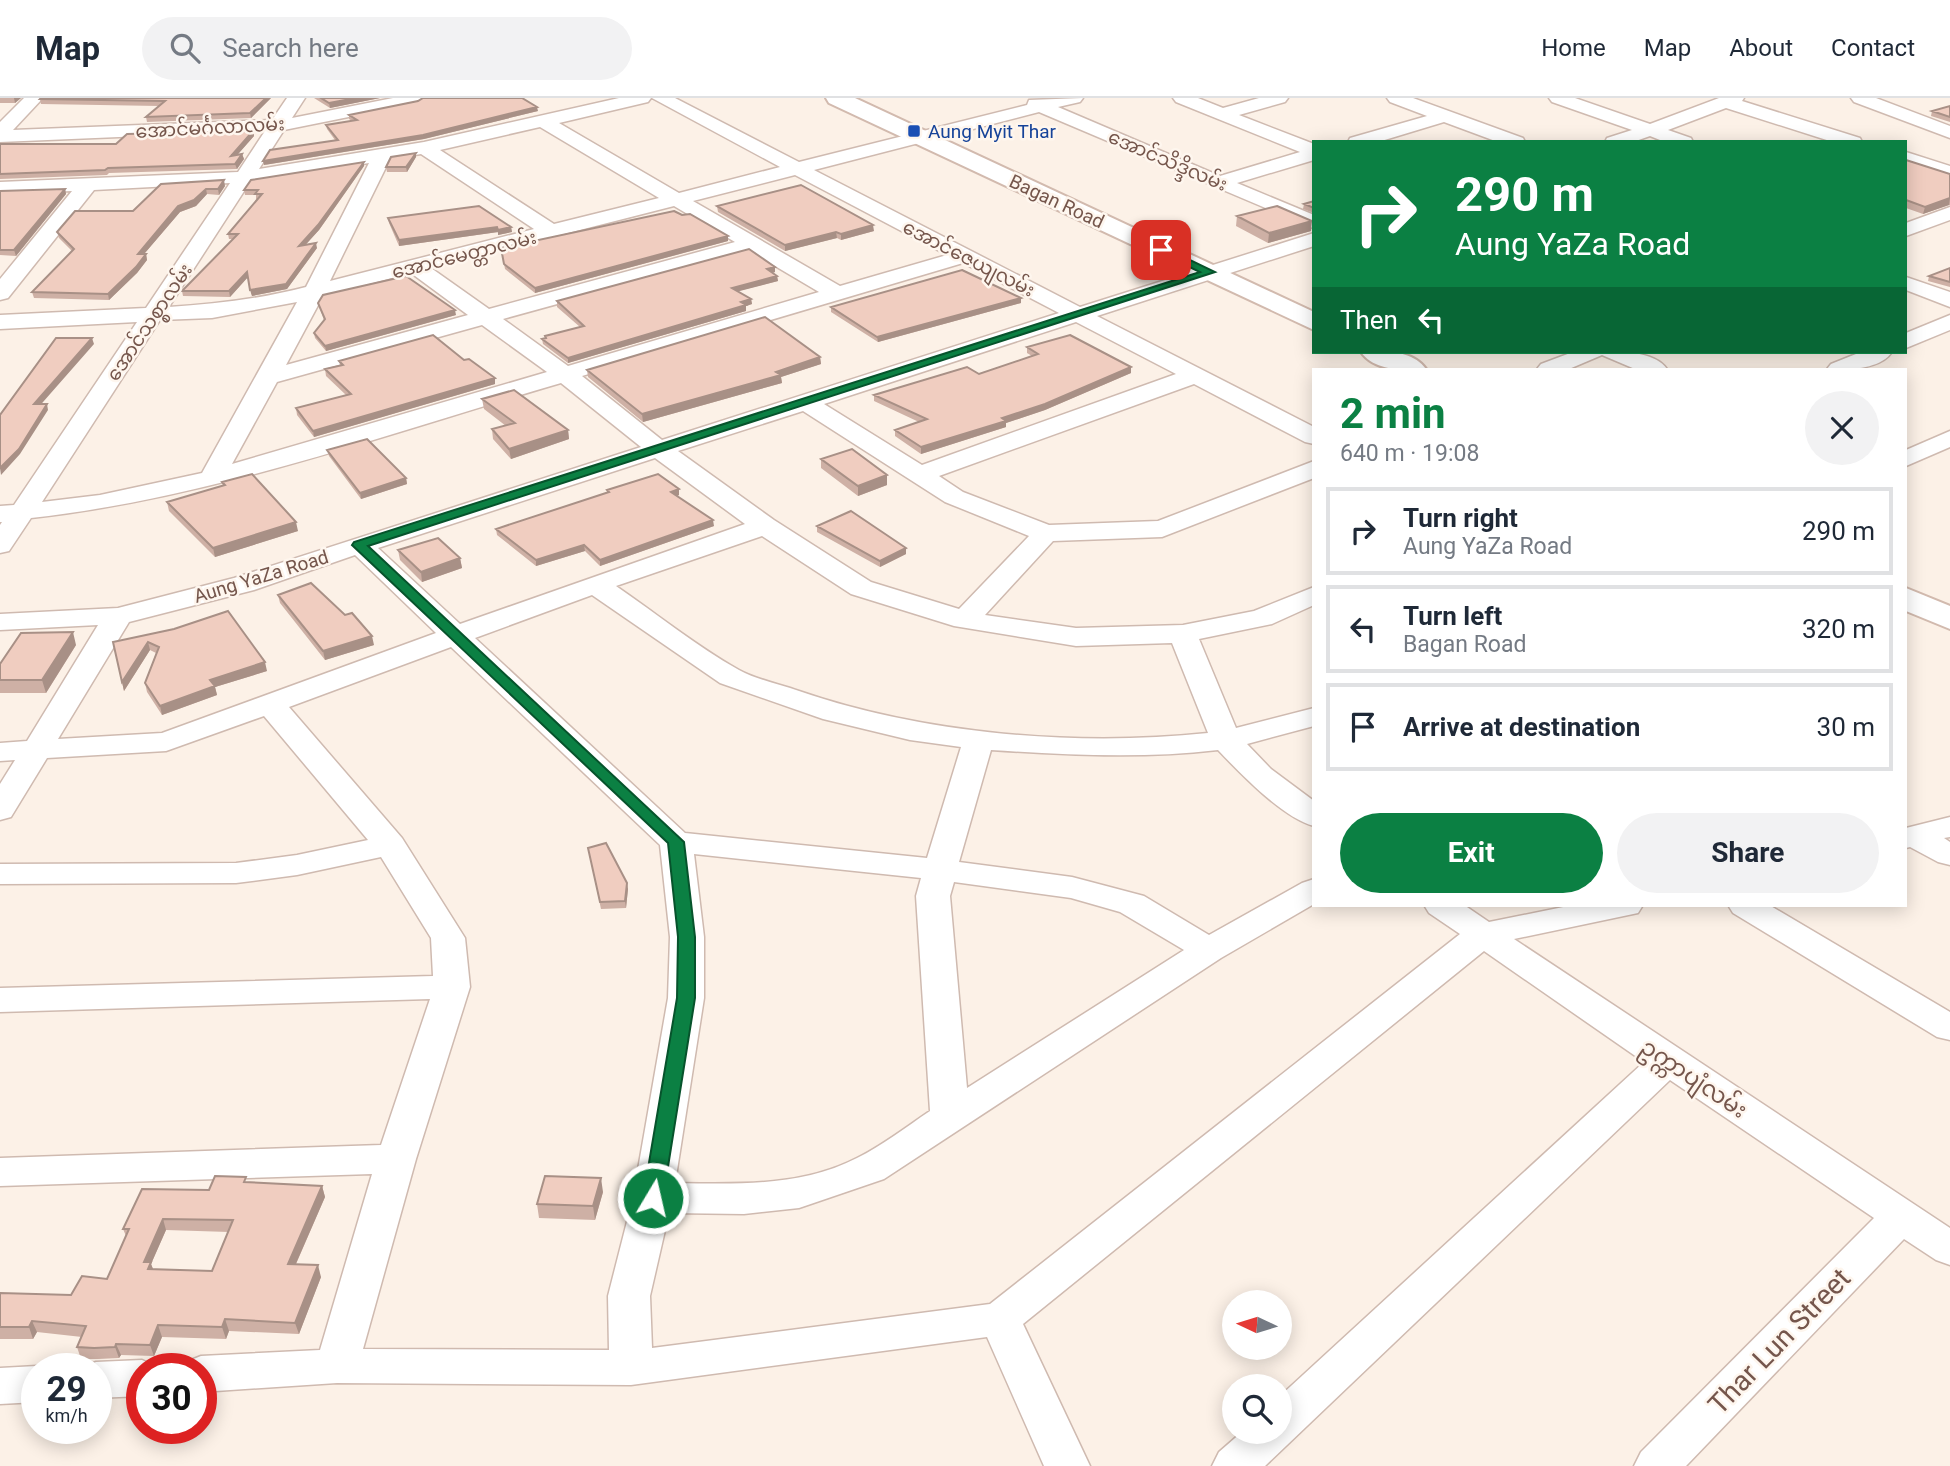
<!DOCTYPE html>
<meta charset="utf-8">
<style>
body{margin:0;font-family:Roboto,"Noto Sans Myanmar",sans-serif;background:#f2f2f3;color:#1f2937;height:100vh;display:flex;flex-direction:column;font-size:26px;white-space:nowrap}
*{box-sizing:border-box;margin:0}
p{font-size:23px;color:#747a83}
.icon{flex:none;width:38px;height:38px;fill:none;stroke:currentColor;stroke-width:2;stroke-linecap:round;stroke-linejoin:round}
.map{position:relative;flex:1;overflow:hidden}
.drawer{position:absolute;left:1312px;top:270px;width:595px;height:539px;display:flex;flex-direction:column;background:#fff;border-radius:0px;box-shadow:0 4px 18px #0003}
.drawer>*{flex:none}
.guide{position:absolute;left:1312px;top:42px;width:595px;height:214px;border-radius:0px;box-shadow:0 4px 18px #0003;background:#0b8043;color:#fff;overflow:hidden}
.needle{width:46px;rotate:274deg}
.tools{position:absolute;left:1222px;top:1192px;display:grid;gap:14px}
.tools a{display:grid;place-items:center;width:70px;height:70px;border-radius:50%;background:#fff;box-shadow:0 4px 18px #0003;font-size:35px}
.speed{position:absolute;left:21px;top:1255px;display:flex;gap:14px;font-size:35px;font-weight:700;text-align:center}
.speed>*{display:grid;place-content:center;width:91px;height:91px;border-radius:50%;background:#fff;box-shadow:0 4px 18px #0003;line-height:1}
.speed small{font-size:18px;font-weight:400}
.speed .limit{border:10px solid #d22;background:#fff;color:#111}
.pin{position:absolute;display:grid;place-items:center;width:60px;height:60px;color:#fff;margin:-30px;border-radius:14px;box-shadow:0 4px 10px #0006}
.me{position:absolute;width:77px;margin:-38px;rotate:9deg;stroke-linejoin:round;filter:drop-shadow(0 0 5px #0008)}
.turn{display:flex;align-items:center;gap:24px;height:147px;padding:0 28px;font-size:32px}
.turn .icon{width:91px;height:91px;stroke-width:2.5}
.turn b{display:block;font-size:49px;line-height:60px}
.then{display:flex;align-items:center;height:66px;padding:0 28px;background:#0003;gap:14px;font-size:26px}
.round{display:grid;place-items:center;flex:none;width:74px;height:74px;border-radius:37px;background:#f2f2f3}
.overview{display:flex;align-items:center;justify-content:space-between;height:119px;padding:0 28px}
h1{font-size:42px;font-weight:700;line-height:52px;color:#0b8043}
.primary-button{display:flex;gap:14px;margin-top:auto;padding:14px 28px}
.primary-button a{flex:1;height:80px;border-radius:42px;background:#0b8043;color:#fff;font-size:28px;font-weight:700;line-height:80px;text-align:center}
.primary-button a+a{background:#f2f2f3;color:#1f2937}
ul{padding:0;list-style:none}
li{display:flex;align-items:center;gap:21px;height:88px;margin:0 14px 10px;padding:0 14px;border:4px solid #e0e1e3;border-radius:0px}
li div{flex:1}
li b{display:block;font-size:26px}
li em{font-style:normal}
header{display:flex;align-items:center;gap:42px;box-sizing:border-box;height:98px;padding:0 35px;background:#fff;border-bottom:2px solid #e0e1e3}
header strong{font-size:33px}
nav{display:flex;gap:38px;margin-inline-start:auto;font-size:24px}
.search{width:490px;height:63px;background:#f2f2f3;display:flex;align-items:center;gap:18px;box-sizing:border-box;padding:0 24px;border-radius:38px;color:#747a83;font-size:26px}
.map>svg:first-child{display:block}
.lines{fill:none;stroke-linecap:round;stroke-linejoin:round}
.street-casing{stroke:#cfbab0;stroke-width:3}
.secondary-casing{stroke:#d2baae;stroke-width:4}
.street{fill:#fff;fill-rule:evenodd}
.secondary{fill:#fff;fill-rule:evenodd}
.wall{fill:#ceb0a5;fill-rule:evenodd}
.shaded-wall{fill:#a89086}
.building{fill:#f0cdc0;stroke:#a89086;stroke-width:2;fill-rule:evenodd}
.route{fill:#0b8043;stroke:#07532c;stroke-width:2}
.transit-dot{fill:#1a4fb4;stroke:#fef6ee;stroke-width:2.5}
.labels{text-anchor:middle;stroke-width:5;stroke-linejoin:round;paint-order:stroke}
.far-street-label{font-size:19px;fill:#75564c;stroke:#fef6ee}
.far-transit-label{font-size:19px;fill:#164399;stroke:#fef6ee;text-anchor:start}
.street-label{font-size:23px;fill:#75564c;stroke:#fef6ee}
.near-street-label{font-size:28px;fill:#75564c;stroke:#fef6ee}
</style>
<header>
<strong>Map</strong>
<div class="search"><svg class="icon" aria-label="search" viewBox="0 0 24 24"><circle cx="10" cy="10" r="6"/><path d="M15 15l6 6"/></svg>Search here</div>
<nav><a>Home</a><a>Map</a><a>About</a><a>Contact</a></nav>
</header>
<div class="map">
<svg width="1950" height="1368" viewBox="0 0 1950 1368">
<rect width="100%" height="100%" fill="#fcf1e7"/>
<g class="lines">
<!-- street casing -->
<g class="street-casing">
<path id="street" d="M24 0H43L13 32 272 22 287 0H305L292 20 393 0H427L418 5 284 32 259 71 424 44 619 0H651L648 4 559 25 679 95 780 69 652 0H675L799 64 1027 7 1029 2 1083 0 1080 4 1058 9 1220 78 1300 54 1176 4 1173 0H1198L1223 10 1259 0H1288L1285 4 1239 17 1314 46V62L1237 85 1314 117 1313 130 1039 14 814 72 1080 209 1314 135V148L1097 218 1314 329V346L1305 344 1194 286 939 378 963 394 1049 427 1158 423 1314 363V380L1162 439 1053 443 985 517 1076 530 1183 527 1254 513 1314 489V507L1272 526 1199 541 1236 630 1314 610V628L1247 646 1271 671 1314 703V728C1283 720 1241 676 1218 652 1142 661 1067 657 991 652L959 764 1072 779 1144 798 1209 837 1302 785 1314 781V806L1221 860 884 1081 799 1110 744 1116 669 1115 650 1198 652 1250 990 1206 1460 836 1429 815 1424 807H1464L1489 824 1573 807H1643L1638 815 1514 841 1950 1130V1167L1936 1162 1904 1141 1686 1368H1634L1641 1354 1874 1120 1670 982 1265 1368H1212L1219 1354 1242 1334H1279V1299L1644 964 1484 853 1023 1226 1090 1368H1044L987 1239 631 1287 337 1285 201 1294V1270H182L186 1264 201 1258 320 1252 372 1076 0 1088V1060L381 1047 430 901 0 914V890L433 878 431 840 381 759 297 777 236 785 0 786V766L236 765 297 757 368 742 264 618 166 653 47 660 11 719 0 722V686L15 662 0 663V645L27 643 98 527 0 532V516L118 510 234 480 641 349 561 285C387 336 211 400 31 420L9 453 0 455V427L2 424H0V408L14 407 137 224 0 231V217L146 210 230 85 94 92 8 200 0 202V181L72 93 0 96V84L238 74 265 33 0 44V24ZM540 29 659 100 554 126 440 52ZM421 56 534 131 330 183 390 61ZM369 65 306 189C260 201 215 206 169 209L250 84ZM795 77 947 157 840 188 693 103ZM674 108 735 144 489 211 431 170ZM750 153 819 194 568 268 503 221ZM963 165 1059 215 662 342 582 278ZM411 175 468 217 286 267 323 198ZM297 204 202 375 100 397 42 404 160 222 212 220ZM1076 224 1176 276 922 367 824 306ZM482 227 547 274 232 366 277 284ZM803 313 945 404 1029 438 959 511 871 484 774 422 678 353ZM655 360 745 426 460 526 378 450ZM762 438 851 496 954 528 1076 548 1172 545 1208 635C1076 649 924 636 799 593 780 586 757 582 739 572 696 548 657 516 616 488ZM355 457 436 535 162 635 58 641 129 524 254 492ZM592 497 720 585 823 621 910 642 961 649 927 760 685 735 475 540ZM451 549 660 747 670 839 668 900 633 1100 608 1198 609 1252 363 1251 416 1061 470 889 465 840 402 740 289 609ZM694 756 921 780 916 798 930 1013C906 1029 882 1048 857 1060 801 1089 736 1086 675 1085L704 900V839ZM954 784 1071 800 1120 814 1184 852 967 990 950 798Z
M1387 0H1413L1523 40 1525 44H1498L1444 24 1378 44H1348L1350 40 1427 18 1390 4Z
M1549 0H1575L1650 26 1719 0H1744L1742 3 1860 40 1862 44H1833L1726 10 1668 32 1691 40 1693 44H1665L1650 38 1633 44H1605L1607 40 1632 32 1552 4Z
M1851 0H1876L1950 28V40L1854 4Z
M1906 54 1950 68V80L1906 66Z
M1950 109V122L1906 138V125Z
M1906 179 1950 194V209L1906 192Z
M1950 217V232L1906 250V235Z
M1573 254C1598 254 1651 248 1667 271H1635L1602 257 1569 271H1537L1541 266Z
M1861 254H1892C1880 272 1847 272 1827 271L1831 266Z
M1950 333V349L1906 368V352Z
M1950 719V739L1944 740 1950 744V767L1938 764 1910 749 1906 750V730Z
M1728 807H1769L1950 914V942L1937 939 1733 815Z
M142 1262 159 1270H142V1298L96 1300V1270H80L96 1264Z
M37 1268 44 1270H37V1304L0 1306V1270Z"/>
</g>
<!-- secondary casing -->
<g class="secondary-casing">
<path id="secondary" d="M826 0H855L1314 214V232L829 5Z
M1361 254C1382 253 1412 251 1426 271 1405 272 1375 274 1361 254Z
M1906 490 1950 508V531L1906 513Z"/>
</g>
<!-- street -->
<use href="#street" class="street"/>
<!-- secondary -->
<use href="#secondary" class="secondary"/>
</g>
<!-- wall -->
<path class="wall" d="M0 0H21L15 5H0Z
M271 0 251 20 147 24 146 19 159 8 41 6 40 1Z
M314 0H380L330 10Z
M418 3 538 13 424 41 264 67 335 42 327 31 326 27 352 23 349 21V17Z
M1950 8V24L1931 18 1932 13Z
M253 33 254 38 237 57 242 56 244 61 237 71 109 75 107 77 0 81V46H116Z
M416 55V59L407 74H387L386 69Z
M1906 62 1950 76V107H1949L1923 116 1906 110Z
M364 68 319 132 306 146 317 150 287 191 252 198 248 179 230 199 183 198 182 193 233 141H229L228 136 257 101H256V97H245L244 92Z
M161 86 225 88 219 97 207 96 196 108 180 114 144 156H146L147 162 137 175 109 202 34 200 32 194 72 153 59 140 57 134 133 113Z
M65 91 66 96 16 158 0 157V93Z
M1314 103V115L1303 111 1304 106Z
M717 108 874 133 841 142 837 140 785 153 718 114Z
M682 117 728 138V143L535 195 505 171 501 150Z
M1237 118 1311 133 1268 145 1236 128Z
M388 120 511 129 512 134 498 137V134L399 148 389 125Z
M1950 170V189L1928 183 1929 178Z
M775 174 773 175 777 178 778 183 738 193 751 201 752 206 746 208V213L568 265 543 246 542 241 545 240V238L580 229 557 209V203Z
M318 205 456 217 326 253 315 240 314 235 324 222Z
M1021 205 878 244 831 214V209Z
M1027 249 1131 275 1045 312 1006 325V329L921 356 895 338V332L919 324 874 303V297L979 276 1032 258 1027 255Z
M820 259 821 266 781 279 782 285 643 324 588 279 587 272Z
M464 262 495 286 314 339 297 317 296 310 346 297 326 278 325 271 340 267 339 263Z
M482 301 568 332 569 341 511 361 493 341 492 331 506 328 484 311Z
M327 352 406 380 407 386 361 401 329 358Z
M821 361 887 387 858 398 821 370Z
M222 384 298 433 215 459 169 413 167 404 223 388Z
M679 391V397L677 398 714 428 600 468 585 453 536 468 497 437 496 431 607 395V392Z
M817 428 906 450V456L880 469 817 434Z
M398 452 460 460 462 470 422 484 400 462Z
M278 497 374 547 325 562 280 505Z
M174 531 267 573 215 589 217 597 162 617 147 594 145 585 156 555 150 552 124 593 113 544Z
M76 547 46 595H0V566Z
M588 750 628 791 626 810 601 811Z
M247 1084 322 1088 325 1099 296 1166 321 1179 299 1236 229 1233 226 1241 162 1239 154 1258 121 1257 119 1260 98 1261H81L77 1249 82 1239 37 1234 33 1241H0V1195L71 1197 107 1181 126 1138 123 1131 209 1092ZM166 1132 229 1134 212 1173 153 1171 151 1166Z
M603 1094 595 1122 539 1120 537 1106Z"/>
<!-- shaded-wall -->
<path class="shaded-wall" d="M14 0H21L15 5Z
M266 0H271L251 20 250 15Z
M356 0H380L330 10 329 5Z
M537 9 538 13 424 41 264 67 263 63Z
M253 33 254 38 232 63 231 58Z
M416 55V59L407 74 406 69Z
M242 56 244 61 237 71 235 66Z
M364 64V68L319 132 300 153 299 148Z
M224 82 225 88 219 97 218 91Z
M65 91 66 96 16 158 14 152Z
M206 91 207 96 196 108 180 114 139 162 138 156 178 108Z
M1950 100 1949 107 1923 116 1925 109Z
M1312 123 1311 133 1268 145 1269 135Z
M873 127 874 133 841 142V136Z
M497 129 498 134 399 148V142Z
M511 129 512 134 498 137V132Z
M836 134 837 140 785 153V147Z
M728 138V143L535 195V190Z
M316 145 317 150 287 191 252 198 250 192Z
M146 156 147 162 137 175 109 202 108 196Z
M775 169V174L768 176 767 171Z
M247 174 248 179 230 199 229 193Z
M777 178 778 183 732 195V190Z
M1021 200V205L878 244 877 239Z
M751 201 752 206 746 208V213L568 265V260Z
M455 212 456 217 326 253 325 248Z
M92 240 94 246 36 312 34 306Z
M820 259 821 266 781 279 782 285 643 324 642 316Z
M1131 269V275L1045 312 1006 325V329L921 356V349L1002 320Z
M495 280V286L314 339 313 333Z
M47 306 48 312 20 356 1 377 0 370Z
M568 332 569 341 511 361 509 351Z
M887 377V387L858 398V388Z
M406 380 407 386 361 401 360 395Z
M679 391V397L672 400 671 394Z
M713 422 714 428 600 468V462Z
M296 424 298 433 215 459 213 450Z
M584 447 585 453 536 468V462Z
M906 450V456L880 469V463Z
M460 460 462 470 422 484 421 474Z
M73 534 76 547 46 595 42 582Z
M372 538 374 547 325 562 323 553Z
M148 544 150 552 124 593 122 584Z
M265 564 267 573 215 589 217 597 162 617 160 608 210 582Z
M627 785 628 791 626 810 625 803Z
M601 1080 603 1094 595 1122 593 1108Z
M322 1088 325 1099 291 1177 288 1166Z
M163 1121 166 1132 151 1166 155 1176 152 1182 144 1164Z
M318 1167 321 1179 299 1236 295 1225Z
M225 1221 229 1233 226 1241 222 1229Z
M32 1223 37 1234 33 1241 29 1229Z
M158 1227 162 1239 154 1258 150 1247Z
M116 1246 121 1257 119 1260 115 1249Z"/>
<!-- building -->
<path class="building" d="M41 0H266L250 15 146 19 165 3 40 1Z
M321 0H356L329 5Z
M423 0H522L537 9 423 37 263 63 270 52 338 42 326 27 357 22 349 17 418 3Z
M1950 8V19L1932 13Z
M253 33 231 58 242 56 235 66 108 70 105 72 0 76V46H116L127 36Z
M416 55 406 69H386L391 59Z
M1906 62 1950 76V100L1925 109 1906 102Z
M364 64 318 127 299 148 316 145 286 186 250 192 247 174 229 193H182L238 136H228L262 96H255L258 92H244L251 82Z
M224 82 218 91H206L194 102 178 108 138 156H146L136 169 108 196 32 194 74 151 57 134 75 113H133L161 86Z
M801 87 873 127 841 136 836 134 785 147 717 108Z
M65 91 14 152H0V93Z
M1314 103V110L1304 106Z
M479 108 511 129 498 132 497 129 399 142 388 120Z
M1277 108 1312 123 1269 135 1237 118Z
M674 113 682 117 690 116 728 138 535 190 504 166 501 150Z
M749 151 775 169 767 171 777 178 732 190 751 201 741 204 746 207 568 260 542 241 546 240 545 238 584 228 557 203Z
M1950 170V184L1929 178Z
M962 172 1021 200 877 239 831 209Z
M406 178 455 212 325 248 314 235 325 221 318 205 323 197Z
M765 219 820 259 776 274 781 277 642 316 587 272Z
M433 237 464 262 469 261 495 280 313 333 296 310 351 296 325 271 343 267 339 263Z
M1070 237 1131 269 1045 306 1002 320 1006 323 921 349 895 332 927 321 874 297 967 269 979 276 1038 256 1027 249Z
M56 240H92L34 306H47L19 351 0 370V317Z
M514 292 568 332 509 351 492 331 515 325 482 301Z
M367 341 406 380 360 395 327 352Z
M852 351 887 377 858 388 821 361Z
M252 376 296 424 213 450 167 404 225 387 222 384Z
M658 376 679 391 671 394 713 422 600 462 584 447 536 462 496 431 609 394 607 392Z
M851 413 906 450 880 463 817 428Z
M438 440 460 460 421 474 398 452Z
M311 485 345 517 352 515 372 538 323 553 278 497Z
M228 513 265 564 210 582 215 588 160 608 145 585 159 549 148 544 122 584 113 544 174 531Z
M73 534 42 582H0V566L21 535Z
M606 745 627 785 625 803 600 804 588 750Z
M215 1078 246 1079 244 1084 322 1088 288 1166 318 1167 295 1225 225 1221 222 1229 158 1227 150 1247 116 1246 115 1249 94 1250 77 1249 86 1228 32 1223 29 1229H0V1195L71 1197 82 1178 107 1181 129 1131H123L142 1091 209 1092ZM163 1121 233 1122 212 1173 148 1171 151 1164H144Z
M545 1078 601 1080 593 1108 537 1106Z"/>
<!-- route -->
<path class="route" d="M1158 150H1165L1215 174 368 448 684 744 695 839V900L663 1100 660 1105 653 1107 646 1105 643 1100 677 900 678 839 668 745 352 447 354 444 1200 174 1158 154Z"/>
<!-- markers -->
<rect class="transit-dot" x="907" y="26" width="14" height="14" rx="3.5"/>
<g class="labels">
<!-- far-street labels -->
<g class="far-street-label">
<text transform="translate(210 29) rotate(-3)" y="7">အောင်မင်္ဂလာလမ်း</text>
<text transform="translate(1168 62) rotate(23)" y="7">အောင်သိဒ္ဒိလမ်း</text>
<text transform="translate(1057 103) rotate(25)" y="7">Bagan Road</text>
<text transform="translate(464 156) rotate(-14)" y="7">အောင်မေတ္တာလမ်း</text>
<text transform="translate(969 160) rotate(27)" y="7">အောင်ဇေယျလမ်း</text>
<text transform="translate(149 224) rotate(-56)" y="7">အောင်သစ္စာလမ်း</text>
<text transform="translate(261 478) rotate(-17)" y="7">Aung YaZa Road</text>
</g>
<!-- far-transit labels -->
<g class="far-transit-label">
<text x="928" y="40">Aung Myit Thar</text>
</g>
<!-- street labels -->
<g class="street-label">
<text transform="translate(1694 980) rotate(34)" y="8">ဥက္ကာပျံလမ်း</text>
</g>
<!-- near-street labels -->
<g class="near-street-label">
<text transform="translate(1779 1243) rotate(-46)" y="10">Thar Lun Street</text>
</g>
</g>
</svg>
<div class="tools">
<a><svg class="needle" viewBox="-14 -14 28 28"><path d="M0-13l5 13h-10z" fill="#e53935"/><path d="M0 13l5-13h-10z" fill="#747a83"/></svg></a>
<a><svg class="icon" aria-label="search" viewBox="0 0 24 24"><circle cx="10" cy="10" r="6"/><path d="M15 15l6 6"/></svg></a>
</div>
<div class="speed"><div>29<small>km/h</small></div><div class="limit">30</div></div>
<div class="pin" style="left:1161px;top:152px;background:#d93025"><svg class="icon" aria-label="arrive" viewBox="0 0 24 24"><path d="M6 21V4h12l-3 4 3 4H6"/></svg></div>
<svg class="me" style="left:653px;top:1100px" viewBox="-20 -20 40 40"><circle r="17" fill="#0b8043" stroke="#fff" stroke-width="3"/><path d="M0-11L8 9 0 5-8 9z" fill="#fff"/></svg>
<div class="guide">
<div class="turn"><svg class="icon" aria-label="right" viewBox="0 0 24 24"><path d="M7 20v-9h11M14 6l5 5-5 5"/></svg><div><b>290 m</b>Aung YaZa Road</div></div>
<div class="then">Then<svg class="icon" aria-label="left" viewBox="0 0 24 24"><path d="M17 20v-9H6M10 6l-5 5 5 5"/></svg></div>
</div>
<section class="drawer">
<div class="overview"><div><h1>2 min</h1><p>640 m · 19:08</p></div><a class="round"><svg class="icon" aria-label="close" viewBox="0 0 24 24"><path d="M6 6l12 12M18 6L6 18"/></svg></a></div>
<ul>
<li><svg class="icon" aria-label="right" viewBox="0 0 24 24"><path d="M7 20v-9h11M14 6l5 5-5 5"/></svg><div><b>Turn right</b><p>Aung YaZa Road</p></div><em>290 m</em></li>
<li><svg class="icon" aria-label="left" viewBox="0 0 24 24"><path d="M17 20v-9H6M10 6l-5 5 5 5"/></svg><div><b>Turn left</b><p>Bagan Road</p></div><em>320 m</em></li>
<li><svg class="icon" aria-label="arrive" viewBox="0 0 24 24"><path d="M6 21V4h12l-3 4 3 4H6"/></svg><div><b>Arrive at destination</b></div><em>30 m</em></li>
</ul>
<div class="primary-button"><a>Exit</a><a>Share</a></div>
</section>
</div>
